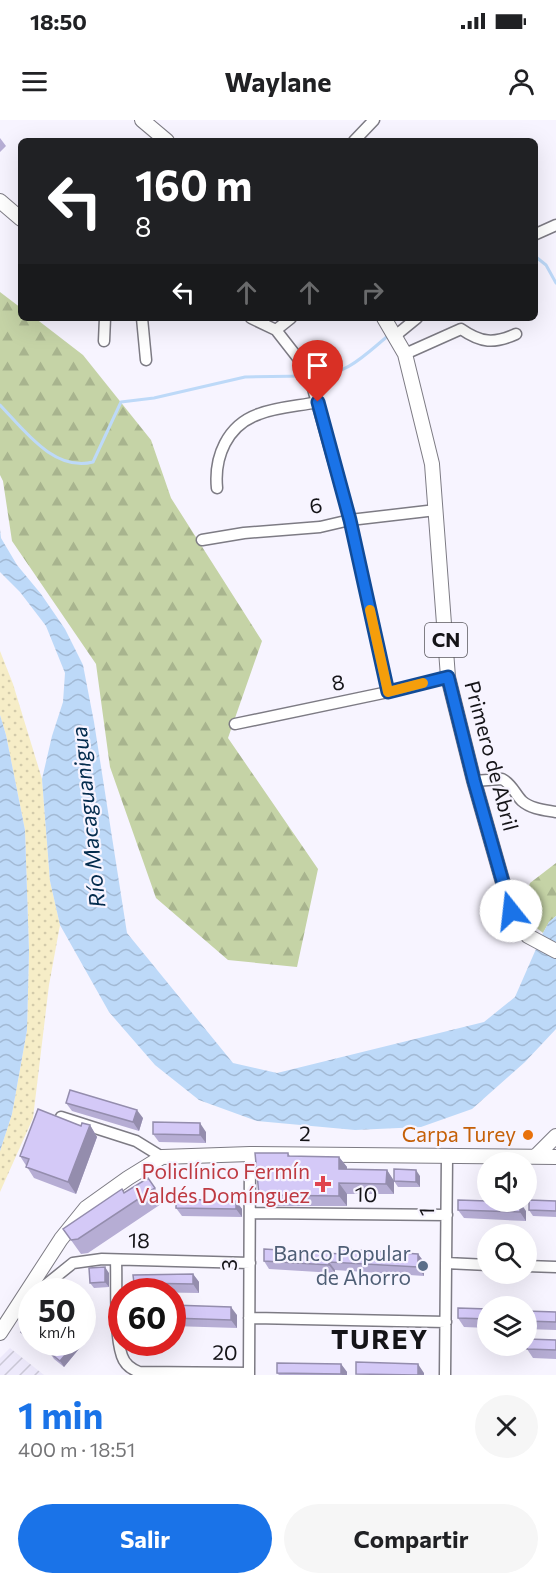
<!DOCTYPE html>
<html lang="es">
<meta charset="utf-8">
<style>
body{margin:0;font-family:Commissioner,sans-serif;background:#f6f6f6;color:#202124;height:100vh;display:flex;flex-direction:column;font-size:22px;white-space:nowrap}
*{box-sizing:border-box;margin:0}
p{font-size:20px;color:#757577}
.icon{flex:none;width:33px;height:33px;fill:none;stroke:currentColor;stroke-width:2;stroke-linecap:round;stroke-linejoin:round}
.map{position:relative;height:1255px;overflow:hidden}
.details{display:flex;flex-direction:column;background:#fff;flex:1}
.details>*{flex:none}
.guide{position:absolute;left:18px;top:18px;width:520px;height:183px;border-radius:9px;box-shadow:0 6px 24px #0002;background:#202124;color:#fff;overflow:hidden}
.controls{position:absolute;left:477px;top:1032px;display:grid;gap:12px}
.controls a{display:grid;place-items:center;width:60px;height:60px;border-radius:50%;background:#fff;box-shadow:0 6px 24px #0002;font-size:30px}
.speed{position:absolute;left:18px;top:1158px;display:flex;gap:12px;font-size:30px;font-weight:700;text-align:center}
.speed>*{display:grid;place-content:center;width:78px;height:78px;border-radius:50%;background:#fff;box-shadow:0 6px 24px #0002;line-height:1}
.speed small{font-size:15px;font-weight:400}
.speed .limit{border:9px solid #d22;background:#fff;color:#111}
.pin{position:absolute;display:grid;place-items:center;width:51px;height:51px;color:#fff;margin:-62px -26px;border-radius:50% 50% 50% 0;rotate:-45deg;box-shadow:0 0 6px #0007}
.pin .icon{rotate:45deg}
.me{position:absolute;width:66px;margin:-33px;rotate:344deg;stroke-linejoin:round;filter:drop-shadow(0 0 4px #0008)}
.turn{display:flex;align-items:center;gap:21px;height:126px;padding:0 18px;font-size:27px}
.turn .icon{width:78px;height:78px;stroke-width:2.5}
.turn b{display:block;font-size:42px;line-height:51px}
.lanes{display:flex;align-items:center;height:57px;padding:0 18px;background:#0003;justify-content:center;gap:30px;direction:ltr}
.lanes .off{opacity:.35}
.round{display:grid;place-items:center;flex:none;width:63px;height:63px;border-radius:32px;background:#f6f6f6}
.summary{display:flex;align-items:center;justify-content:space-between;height:102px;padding:0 18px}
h1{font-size:36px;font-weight:700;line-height:45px;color:#1a73e8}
.primary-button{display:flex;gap:12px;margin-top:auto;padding:12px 18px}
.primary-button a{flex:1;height:69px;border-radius:36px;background:#1a73e8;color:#fff;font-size:24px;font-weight:700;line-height:69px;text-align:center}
.primary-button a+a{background:#f6f6f6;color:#202124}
.status{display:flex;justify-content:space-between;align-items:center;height:42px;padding:0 30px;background:#fff;direction:ltr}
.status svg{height:16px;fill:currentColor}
header{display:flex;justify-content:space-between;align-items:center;height:78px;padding:0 18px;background:#fff;font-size:27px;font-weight:700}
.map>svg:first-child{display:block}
.industrial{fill:url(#industrial-furrows)}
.forest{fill:url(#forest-firs)}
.sand{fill:url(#sand-dots)}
.water{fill:url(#water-waves)}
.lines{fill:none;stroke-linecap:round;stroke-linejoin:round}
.stream{stroke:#bdd9f8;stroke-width:3}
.minor-casing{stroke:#7d7b84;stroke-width:13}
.major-casing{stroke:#7d7b84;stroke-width:16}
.minor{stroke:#fff;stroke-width:10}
.major{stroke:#fff;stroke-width:14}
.wall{fill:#b6add4}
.shaded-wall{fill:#948dad}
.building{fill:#d4c9f7;stroke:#948dad;stroke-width:1.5}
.route-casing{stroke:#114b97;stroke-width:15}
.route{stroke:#1a73e8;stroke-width:10}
.slow{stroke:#f59e0b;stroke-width:10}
.food-dot{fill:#e8710a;stroke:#f7f4ff;stroke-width:2}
.health-dot{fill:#e0444e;stroke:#f7f4ff;stroke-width:2}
.service-dot{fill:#5c6f8a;stroke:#f7f4ff;stroke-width:2}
.labels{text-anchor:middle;stroke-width:4.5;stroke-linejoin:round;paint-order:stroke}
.shield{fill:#f7f4ff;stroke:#59575d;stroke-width:1.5}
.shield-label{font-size:20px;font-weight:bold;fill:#151418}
.street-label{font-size:21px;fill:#151418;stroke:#f7f4ff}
.food-label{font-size:21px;fill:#c56008;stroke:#f7f4ff;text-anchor:end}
.health-label{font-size:21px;fill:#be3a42;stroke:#f7f4ff;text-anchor:end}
.service-label{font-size:21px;fill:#4e5e75;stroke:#f7f4ff;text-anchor:end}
.water-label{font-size:22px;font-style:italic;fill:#042c4e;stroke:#f7f4ff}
.district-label{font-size:27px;font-weight:bold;letter-spacing:1.5px;fill:#151418;stroke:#f7f4ff}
</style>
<div class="status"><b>18:50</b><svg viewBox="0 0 49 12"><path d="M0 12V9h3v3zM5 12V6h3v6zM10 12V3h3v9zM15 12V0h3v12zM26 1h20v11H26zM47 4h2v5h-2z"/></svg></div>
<header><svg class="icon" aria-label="menu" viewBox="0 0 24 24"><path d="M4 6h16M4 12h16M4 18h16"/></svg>Waylane<svg class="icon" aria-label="person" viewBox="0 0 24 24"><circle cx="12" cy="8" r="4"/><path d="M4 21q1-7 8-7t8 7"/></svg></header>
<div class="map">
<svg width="556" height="1255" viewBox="0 0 556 1255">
<defs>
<pattern id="industrial-furrows" width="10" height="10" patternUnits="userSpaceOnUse" patternTransform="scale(1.5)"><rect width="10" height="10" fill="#ede9fb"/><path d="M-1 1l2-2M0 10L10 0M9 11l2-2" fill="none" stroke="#cac7d6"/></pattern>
<pattern id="forest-firs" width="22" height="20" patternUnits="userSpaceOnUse" patternTransform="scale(1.5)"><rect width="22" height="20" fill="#c5d3a6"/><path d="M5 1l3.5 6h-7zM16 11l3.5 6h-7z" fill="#a8b48e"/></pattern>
<pattern id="sand-dots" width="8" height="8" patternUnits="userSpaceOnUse" patternTransform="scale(1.5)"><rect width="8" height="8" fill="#f6edc7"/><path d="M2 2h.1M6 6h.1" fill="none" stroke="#d2caaa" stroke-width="1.8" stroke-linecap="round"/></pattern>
<pattern id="water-waves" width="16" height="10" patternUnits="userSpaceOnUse" patternTransform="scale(1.5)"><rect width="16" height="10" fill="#bdd9f8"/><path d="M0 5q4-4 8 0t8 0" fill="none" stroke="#a2b9d4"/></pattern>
</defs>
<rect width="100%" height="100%" fill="#f7f4ff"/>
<!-- industrial -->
<path class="industrial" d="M10 1228 44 1255H0V1238Z"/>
<!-- forest -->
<path class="forest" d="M0 172 21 188V198H35L83 235 151 320 171 378 262 521 228 618 318 749 297 847 228 840 156 778 110 647 96 544 12 421 3 361 0 355Z
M556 743V796L549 802 543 813 520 795 530 763Z"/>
<!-- sand -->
<path class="sand" d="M0 531 13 564 42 659 50 761 60 805 49 865 33 998 0 1072V1031L12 994 27 910 29 831 25 710 6 615 0 595Z"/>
<!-- water -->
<path class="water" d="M0 409 1 418 17 445 41 474 65 509 83 545 94 602 127 813 233 943 277 953 484 902 515 877 543 813 549 802 556 796V909L525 942 472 989 421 1007 355 1010 257 1001 199 980 155 945 109 892 60 805 50 761 42 659 52 616 63 582 65 553 46 506 20 472 0 452Z
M0 595 6 615 25 710 29 831 27 910 12 994 0 1031Z"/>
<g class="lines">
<!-- stream -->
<path class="stream" d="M536 137 546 145 556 163
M313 256C345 257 367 233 389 215
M0 285C24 310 54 352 93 342L121 282 154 278 245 257 307 256"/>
<!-- minor casing -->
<g class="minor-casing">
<path id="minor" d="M354 21 374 0
M536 114 556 105
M142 198 146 240
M251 198 276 210 308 251 350 400 388 572
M276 210 291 198
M395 216 417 198
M104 221 105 198
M405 234 461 209C481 223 494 224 516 214
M217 368C214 337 227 305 259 294 277 287 299 286 318 282
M202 420 244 413 320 407 350 400 436 390
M235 604 388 572 448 557
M474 661 502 659C512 664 515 674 522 681 531 689 545 690 556 692
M61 997 136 1021 162 1037
M250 1093 447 1095
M116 1140C117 1165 114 1213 122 1236 125 1245 131 1249 139 1252L249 1253
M446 1143 488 1145
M526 1146 556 1147
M37 1172 73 1143 102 1139 250 1143
M249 1198 446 1202
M249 1255 250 1034
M445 1255 447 1037"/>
</g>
<!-- major casing -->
<g class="major-casing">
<path id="major" d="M142 0 167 21
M0 81 21 99
M384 198 405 234 432 344 448 557 474 661 511 791 528 816 556 831
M535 1037 556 1016
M0 1213 61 1119 86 1088 128 1058 162 1037 250 1034 556 1037"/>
</g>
<!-- minor -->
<use href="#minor" class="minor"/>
<!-- major -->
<use href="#major" class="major"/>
</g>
<!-- wall -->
<path class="wall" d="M0 18 6 26 0 32Z
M66 983 143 998 139 1011 72 991Z
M90 1005 97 1017 76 1074 34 1058 20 1036Z
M206 1012V1023L159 1022 153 1014Z
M288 1033 290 1036 339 1037 347 1047V1049L387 1050 394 1061V1074H347V1086H266L259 1075Z
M420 1056V1067H398L394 1061Z
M148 1058 164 1082 88 1133 81 1134 63 1109Z
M236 1081 242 1089V1097L182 1096 176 1088Z
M556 1081V1097L533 1096 529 1090Z
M458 1090 526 1091V1101L464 1098Z
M341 1134H418L424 1142V1156L335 1150V1153L269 1149 264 1141Z
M109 1153V1167L94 1168 90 1163Z
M193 1154 199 1162V1173L140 1172 134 1163Z
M172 1185 237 1195V1208L172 1206Z
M488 1189V1208L464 1207 458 1198Z
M526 1191 556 1192V1210L526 1209Z
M32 1198V1222H41L36 1228 27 1220 21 1212Z
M556 1220V1239L533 1238 527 1229Z
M83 1224 64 1247 54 1239 50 1233Z
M341 1244 347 1252V1255H279L277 1253Z"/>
<!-- shaded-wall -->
<path class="shaded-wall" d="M137 990 143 998 139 1011 133 1002Z
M200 1003 206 1012V1023L200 1015Z
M90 1005 97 1017 76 1074 68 1062Z
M339 1037 347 1047V1060L339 1049Z
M387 1050 394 1061V1074L386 1064Z
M416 1050 420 1056V1067L416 1062Z
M339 1063 347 1074V1086L339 1076Z
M236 1081 242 1089V1097L236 1089Z
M520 1082 526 1091V1101L520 1092Z
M418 1134 424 1142V1156L418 1147Z
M329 1142 335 1150V1153L329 1145Z
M105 1147 109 1153V1167L105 1162Z
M193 1154 199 1162V1173L193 1164Z
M231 1187 237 1195V1208L231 1200Z
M33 1222H41L36 1228Z
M76 1222H82L83 1224 64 1247 60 1241Z
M341 1244 347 1252V1255H342L341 1254Z
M418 1244 424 1253V1255H418Z"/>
<!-- building -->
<path class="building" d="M70 970 137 990 133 1002 66 983Z
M38 989 81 1006 82 1003 90 1005 68 1062 26 1047 29 1039 20 1036Z
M153 1002 200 1003V1015L153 1014Z
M255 1033H288V1036L339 1037V1049L387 1050 386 1064 339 1063V1076L259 1075Z
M394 1049 416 1050V1062L394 1061Z
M148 1058 155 1068 78 1119 71 1120 63 1109 122 1069 124 1073Z
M176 1079 236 1081V1089L176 1088Z
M458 1080 520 1082V1092L458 1090Z
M529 1080 556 1081V1091L529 1090Z
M264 1129 341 1134V1129L418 1134V1147L329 1142V1145L264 1141Z
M105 1147V1162L90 1163 89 1148Z
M193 1154V1164L134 1163 133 1155Z
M172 1185 231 1187V1200L172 1198Z
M458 1188 488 1189V1199L458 1198Z
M526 1191 556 1192V1202L526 1201Z
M32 1198V1218L30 1219 21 1212Z
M527 1219 556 1220V1230L527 1229Z
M60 1222H76L60 1241 50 1233Z
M356 1242 418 1244V1255L356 1254Z
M277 1243 341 1244V1254L277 1253Z"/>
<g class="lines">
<!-- route casing -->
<g class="route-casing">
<path id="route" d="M318 282 350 400 388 572 448 557 474 661 511 791"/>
</g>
<!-- route -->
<use href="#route" class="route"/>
<!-- slow -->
<path class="slow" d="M370 490 388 572 423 563"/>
</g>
<!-- markers -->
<circle class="food-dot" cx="528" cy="1015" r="6"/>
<path class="health-dot" d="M320 1055h6v6h6v6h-6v6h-6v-6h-6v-6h6z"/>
<circle class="service-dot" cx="423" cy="1146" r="6"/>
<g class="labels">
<!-- shield labels -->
<rect class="shield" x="425" y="503" width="42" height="34" rx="4.5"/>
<g class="shield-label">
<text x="446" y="527">CN</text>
</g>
<!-- street labels -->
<g class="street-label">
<text transform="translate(316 386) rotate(-9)" y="7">6</text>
<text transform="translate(338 563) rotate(-12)" y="7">8</text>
<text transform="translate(491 636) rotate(75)" y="7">Primero de Abril</text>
<text transform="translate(305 1014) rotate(1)" y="7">2</text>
<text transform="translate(366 1075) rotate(1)" y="7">10</text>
<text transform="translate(427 1092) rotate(-89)" y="7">1</text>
<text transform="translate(139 1121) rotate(1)" y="7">18</text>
<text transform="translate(230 1145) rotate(-90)" y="7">3</text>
<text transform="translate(225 1233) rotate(1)" y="7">20</text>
</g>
<!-- food labels -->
<g class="food-label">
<text x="516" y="1022">Carpa Turey</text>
</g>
<!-- health labels -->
<g class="health-label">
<text x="310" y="1059">Policlínico Fermín<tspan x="310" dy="24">Valdés Domínguez</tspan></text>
</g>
<!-- service labels -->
<g class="service-label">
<text x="411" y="1141">Banco Popular<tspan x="411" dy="24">de Ahorro</tspan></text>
</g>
<!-- water labels -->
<g class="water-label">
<text transform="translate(88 697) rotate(-96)" y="8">Río Macaguanigua</text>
</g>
<!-- district labels -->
<g class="district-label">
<text x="380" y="1229">TUREY</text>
</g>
</g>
</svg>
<div class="controls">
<a><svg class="icon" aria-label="sound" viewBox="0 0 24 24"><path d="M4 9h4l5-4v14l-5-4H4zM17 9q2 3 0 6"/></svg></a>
<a><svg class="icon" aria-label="search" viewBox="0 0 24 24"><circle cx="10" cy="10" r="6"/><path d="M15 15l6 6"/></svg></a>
<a><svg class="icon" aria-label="layers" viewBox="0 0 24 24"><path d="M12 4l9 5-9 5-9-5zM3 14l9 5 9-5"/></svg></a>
</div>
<div class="speed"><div>50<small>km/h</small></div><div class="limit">60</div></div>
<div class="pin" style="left:318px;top:282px;background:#d93025"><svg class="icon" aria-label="arrive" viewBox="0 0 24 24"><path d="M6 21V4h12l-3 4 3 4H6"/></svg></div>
<svg class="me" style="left:511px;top:791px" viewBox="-20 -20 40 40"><circle r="19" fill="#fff"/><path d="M0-13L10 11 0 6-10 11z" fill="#1a73e8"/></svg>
<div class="guide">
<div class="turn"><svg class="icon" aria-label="left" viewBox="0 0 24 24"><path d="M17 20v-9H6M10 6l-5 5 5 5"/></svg><div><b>160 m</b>8</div></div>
<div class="lanes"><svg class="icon" aria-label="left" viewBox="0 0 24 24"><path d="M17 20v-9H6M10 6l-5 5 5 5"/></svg><svg class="icon off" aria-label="ahead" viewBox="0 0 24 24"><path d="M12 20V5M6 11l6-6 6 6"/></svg><svg class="icon off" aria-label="ahead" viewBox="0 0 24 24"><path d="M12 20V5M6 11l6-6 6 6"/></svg><svg class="icon off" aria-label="right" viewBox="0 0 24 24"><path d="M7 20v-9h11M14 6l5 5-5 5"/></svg></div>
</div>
</div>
<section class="details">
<div class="summary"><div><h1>1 min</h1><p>400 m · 18:51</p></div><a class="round"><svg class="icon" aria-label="close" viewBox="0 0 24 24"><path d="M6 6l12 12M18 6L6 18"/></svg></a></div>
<div class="primary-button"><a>Salir</a><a>Compartir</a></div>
</section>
